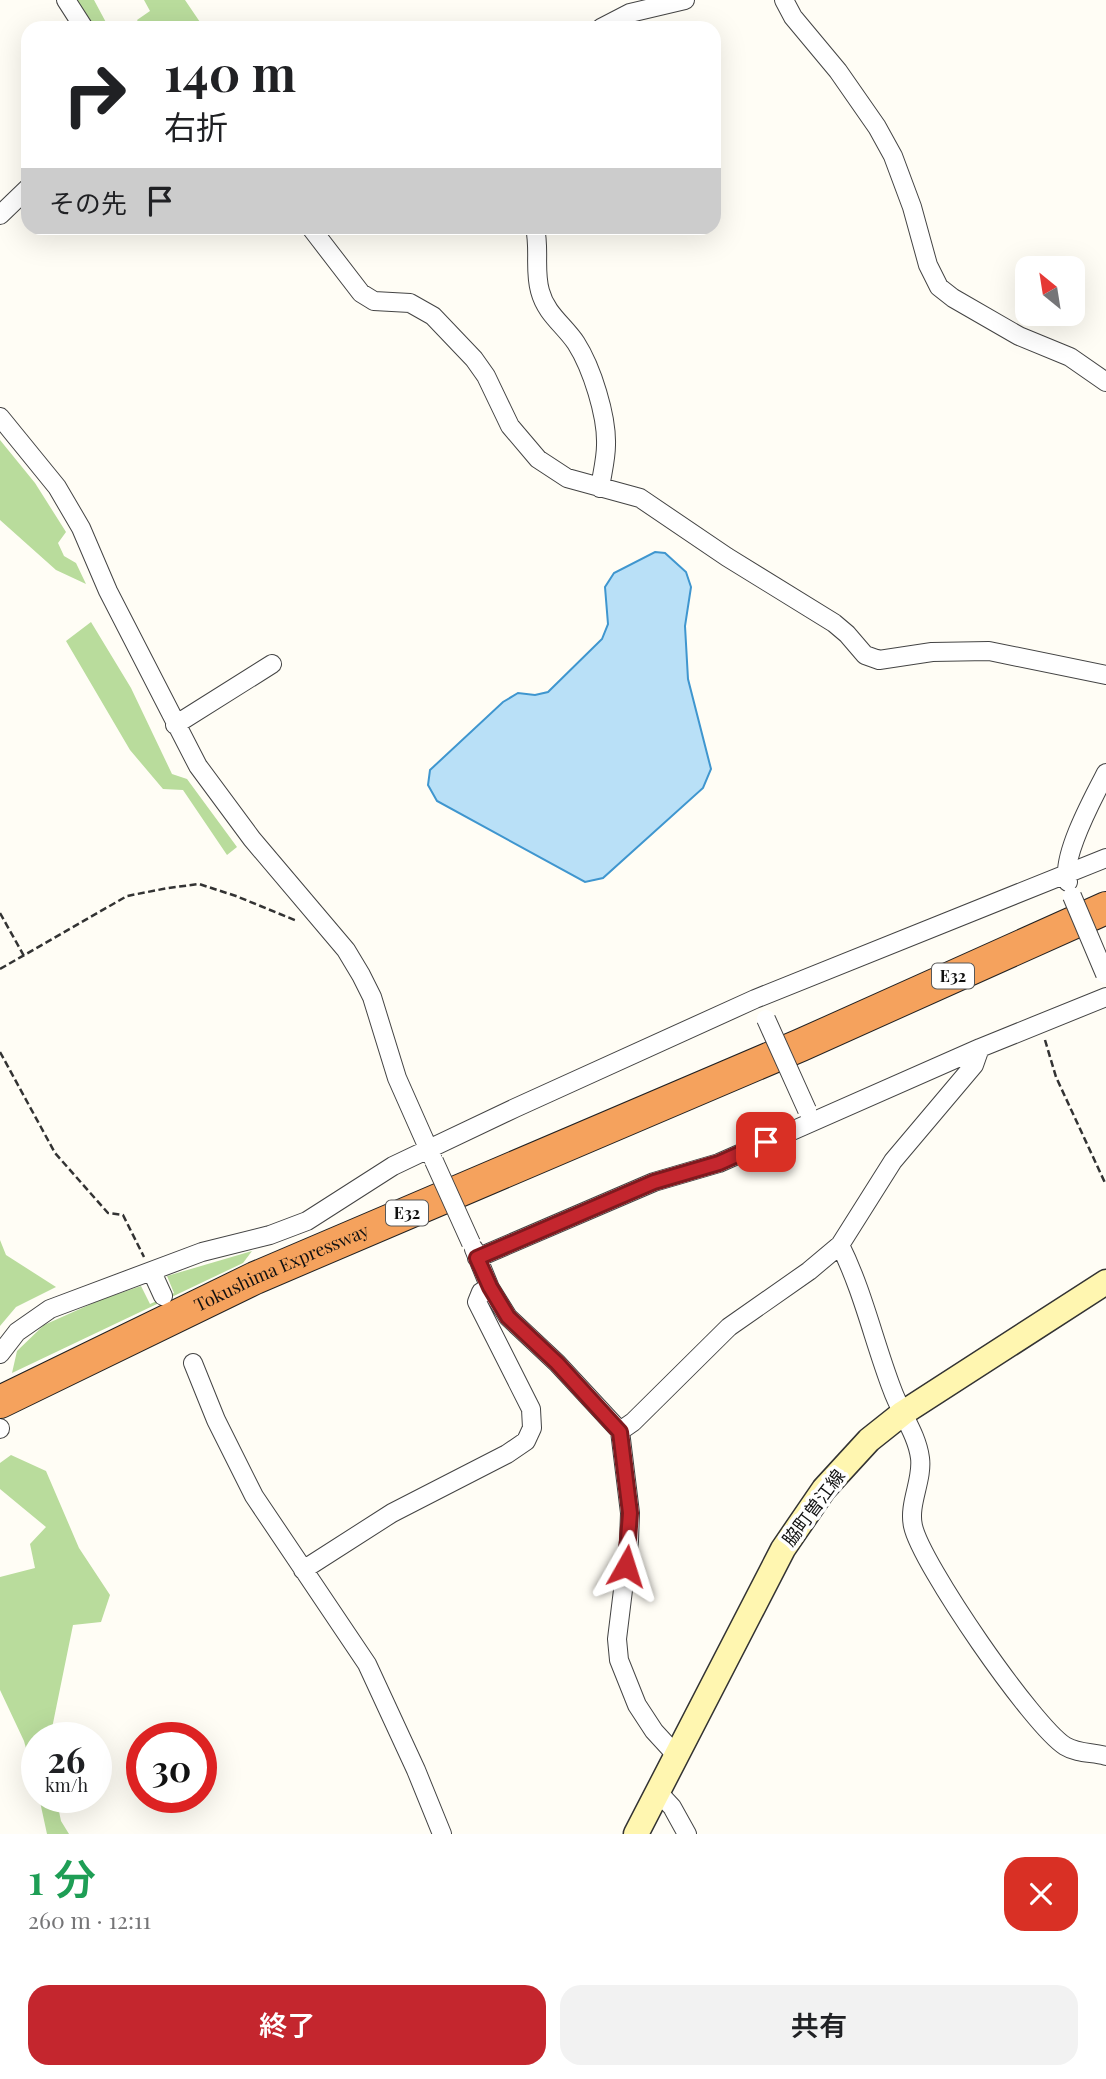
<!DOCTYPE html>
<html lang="ja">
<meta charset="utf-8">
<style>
body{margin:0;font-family:"Playfair Display","Noto Sans JP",serif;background:#f2f2f2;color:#202124;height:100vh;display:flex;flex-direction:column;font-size:26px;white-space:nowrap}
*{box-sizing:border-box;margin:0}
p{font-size:23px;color:#757577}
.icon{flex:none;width:38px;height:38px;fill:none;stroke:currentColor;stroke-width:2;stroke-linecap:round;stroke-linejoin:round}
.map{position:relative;height:1834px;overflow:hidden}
.drawer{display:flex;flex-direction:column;background:#fff;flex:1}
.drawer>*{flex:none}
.top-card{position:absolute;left:21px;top:21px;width:700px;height:214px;border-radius:21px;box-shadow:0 7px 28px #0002;background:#fff;color:#202124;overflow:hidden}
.needle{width:46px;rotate:330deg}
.controls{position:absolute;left:1015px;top:256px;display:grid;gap:14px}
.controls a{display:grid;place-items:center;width:70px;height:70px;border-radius:14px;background:#fff;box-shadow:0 7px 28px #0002;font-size:35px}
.speed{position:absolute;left:21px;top:1722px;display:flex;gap:14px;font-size:35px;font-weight:700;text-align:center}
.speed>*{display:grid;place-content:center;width:91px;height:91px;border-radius:50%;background:#fff;box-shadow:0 7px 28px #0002;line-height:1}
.speed small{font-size:18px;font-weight:400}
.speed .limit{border:10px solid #d22;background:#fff;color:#111}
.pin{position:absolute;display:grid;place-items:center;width:60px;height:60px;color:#fff;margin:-30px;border-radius:14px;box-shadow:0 4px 10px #0006}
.me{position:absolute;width:77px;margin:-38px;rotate:6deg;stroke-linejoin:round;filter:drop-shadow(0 0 5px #0008)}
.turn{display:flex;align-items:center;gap:24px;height:147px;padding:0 28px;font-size:32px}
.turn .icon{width:91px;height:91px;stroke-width:2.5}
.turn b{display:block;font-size:49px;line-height:60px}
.then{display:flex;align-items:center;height:66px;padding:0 28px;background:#0003;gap:14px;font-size:26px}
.round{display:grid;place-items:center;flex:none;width:74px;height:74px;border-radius:21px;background:#f2f2f2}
.head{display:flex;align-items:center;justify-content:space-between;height:119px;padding:0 28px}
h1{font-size:42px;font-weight:600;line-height:52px;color:#1e9e55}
.cta{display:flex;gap:14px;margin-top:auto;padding:14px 28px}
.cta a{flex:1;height:80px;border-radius:21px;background:#c4262e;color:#fff;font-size:28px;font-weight:600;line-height:80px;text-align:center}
.cta a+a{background:#f2f2f2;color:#202124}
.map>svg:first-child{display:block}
.forest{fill:#b9dc9c}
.water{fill:#b9e0f7;stroke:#3f96cf;stroke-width:2}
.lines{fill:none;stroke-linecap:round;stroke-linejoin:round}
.minor-casing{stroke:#444;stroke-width:20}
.secondary-casing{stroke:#333;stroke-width:27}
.motorway-casing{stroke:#222;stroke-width:34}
.path{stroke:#333;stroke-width:2.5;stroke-dasharray:7 3.5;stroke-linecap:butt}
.minor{stroke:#fff;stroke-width:18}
.secondary{stroke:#fff6b0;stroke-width:24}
.motorway{stroke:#f5a25d;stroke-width:32}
.minor-bridge-casing{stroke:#444;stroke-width:20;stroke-linecap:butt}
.minor-bridge{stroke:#fff;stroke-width:18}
.route-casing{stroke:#7f191e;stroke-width:18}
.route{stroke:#c4262e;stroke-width:12}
.labels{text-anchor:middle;stroke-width:7;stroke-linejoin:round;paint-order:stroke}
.shield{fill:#fff;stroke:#585858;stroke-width:2}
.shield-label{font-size:16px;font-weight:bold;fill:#111}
.street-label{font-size:18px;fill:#111;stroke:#fff}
</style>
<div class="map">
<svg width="1106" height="1834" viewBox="0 0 1106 1834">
<rect width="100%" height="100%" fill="#fffdf5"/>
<!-- forest -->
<path class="forest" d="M77 0H94L109 28H95Z
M144 0H185L204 28H142L137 20 150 11Z
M0 440 35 483 66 532 58 543 64 556 76 563 86 584 56 570 0 520Z
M91 622 131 688 172 774 187 779 237 847 227 855 183 790 163 789 130 750 66 641Z
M0 1240 6 1255 56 1287 16 1307 0 1326Z
M252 1251 243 1263 12 1373 17 1351 44 1325 100 1300 141 1286 150 1304 174 1293 167 1276Z
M11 1455 46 1471 79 1548 110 1595 101 1622 73 1625 50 1738H37V1789L24 1741 0 1690V1577L35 1568 30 1544 46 1527 0 1489V1463Z
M39 1797H56L61 1821 69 1834H47Z"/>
<!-- water -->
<path class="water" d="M655 552 665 553 686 572 691 587 685 626 688 679 711 769 703 788 603 878 585 882 437 801 428 785 430 770 503 702 518 693 535 695 548 692 602 639 608 624 605 587 614 573Z"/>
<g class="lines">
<!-- minor casing -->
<g class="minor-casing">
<path id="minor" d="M66 0 84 28
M784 0 793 17 838 71 877 127 893 156 912 207 928 265 939 287 953 298 1019 336 1070 357 1106 382
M601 28 630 13 685 0
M0 215 28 188
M311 228 361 293 374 301 410 303 433 316 474 359 486 376 510 426 538 459 567 478 640 498 727 557 834 623 847 634 865 655 879 660 932 652 989 651 1106 675
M535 228C540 249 534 270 540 291 546 314 564 325 576 343 592 368 607 416 606 445 606 459 602 474 600 488
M0 417 57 487 81 528 108 591 198 766 252 839 346 950 361 975 372 997 397 1078 432 1157
M175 725 272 664
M1068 882C1060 858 1094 796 1106 773
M840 1245C863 1291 874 1342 892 1389 900 1412 917 1434 920 1458 923 1480 908 1504 913 1526 921 1564 1033 1726 1065 1746 1078 1754 1093 1752 1106 1756
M474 1249 490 1288 508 1317 557 1363 620 1431 630 1513 629 1541 617 1639 619 1660 637 1705 654 1731 676 1755
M477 1258 654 1182 719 1163 980 1048 1106 997
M152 1272 163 1296
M0 1354 17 1332 50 1309 202 1252 270 1235 307 1221 393 1166 515 1108 755 999 1106 858
M193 1363 216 1420 254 1496 367 1664 416 1770 442 1834
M0 1428V1429
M620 1431 633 1422 729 1327 809 1271 840 1245 893 1161 974 1065 980 1048
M303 1570 392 1513 507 1454 526 1441 532 1428 531 1409 477 1302 481 1292 490 1288
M659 1793 672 1807 687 1834"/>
</g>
<!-- secondary casing -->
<g class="secondary-casing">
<path id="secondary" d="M636 1834 783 1549 824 1489 869 1440 903 1413 1106 1282"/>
</g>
<!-- motorway casing -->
<g class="motorway-casing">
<g id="motorway">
<path id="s1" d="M0 1402 255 1278 801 1045 1106 908"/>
</g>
</g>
<!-- path -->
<path class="path" d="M0 913 24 956
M0 969 127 896 168 888 199 884 236 896 297 921
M1045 1040 1056 1077 1106 1185
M0 1052 55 1153 108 1213 123 1215 144 1257"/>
<!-- minor -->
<use href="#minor" class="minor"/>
<!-- secondary -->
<use href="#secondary" class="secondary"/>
<!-- motorway -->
<use href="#motorway" class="motorway"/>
<!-- minor-bridge casing -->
<g class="minor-bridge-casing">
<path id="minor-bridge" d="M1072 896 1105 974
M766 1019 807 1110
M434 1161 471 1243"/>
</g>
<!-- minor-bridge -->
<use href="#minor-bridge" class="minor-bridge"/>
</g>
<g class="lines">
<!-- route casing -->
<g class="route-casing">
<path id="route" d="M626 1566 630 1513 620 1432 557 1363 508 1317 490 1287 477 1258 654 1182 719 1163 766 1142"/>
</g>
<!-- route -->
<use href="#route" class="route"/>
</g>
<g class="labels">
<!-- shield labels -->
<g class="shield">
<rect x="932" y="963.5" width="42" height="25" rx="5"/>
<rect x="386" y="1200.5" width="42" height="25" rx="5"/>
</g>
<g class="shield-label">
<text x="953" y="982">E32</text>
<text x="407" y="1219">E32</text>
</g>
<!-- street labels -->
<g class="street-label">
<text dy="6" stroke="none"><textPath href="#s1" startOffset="312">Tokushima Expressway</textPath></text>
<text transform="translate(814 1508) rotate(-53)" y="6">脇町曽江線</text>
</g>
</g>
</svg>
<div class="controls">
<a><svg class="needle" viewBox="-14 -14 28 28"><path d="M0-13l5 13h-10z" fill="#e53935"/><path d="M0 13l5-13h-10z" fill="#757577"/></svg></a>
</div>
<div class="speed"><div>26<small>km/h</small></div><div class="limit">30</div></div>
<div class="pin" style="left:766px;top:1142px;background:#d93025"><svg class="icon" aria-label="arrive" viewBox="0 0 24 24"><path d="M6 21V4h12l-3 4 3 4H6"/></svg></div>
<svg class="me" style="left:626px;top:1566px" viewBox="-20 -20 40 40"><path d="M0-17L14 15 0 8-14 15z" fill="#c4262e" stroke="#fff" stroke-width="4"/></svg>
<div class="top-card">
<div class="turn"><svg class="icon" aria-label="right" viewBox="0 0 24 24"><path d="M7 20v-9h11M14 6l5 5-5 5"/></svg><div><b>140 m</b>右折</div></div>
<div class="then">その先<svg class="icon" aria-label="arrive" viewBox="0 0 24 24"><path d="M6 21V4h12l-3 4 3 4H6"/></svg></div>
</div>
</div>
<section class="drawer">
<div class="head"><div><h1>1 分</h1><p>260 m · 12:11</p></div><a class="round" style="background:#d93025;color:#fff"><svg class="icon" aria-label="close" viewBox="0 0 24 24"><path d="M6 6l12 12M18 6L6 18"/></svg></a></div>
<div class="cta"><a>終了</a><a>共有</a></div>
</section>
